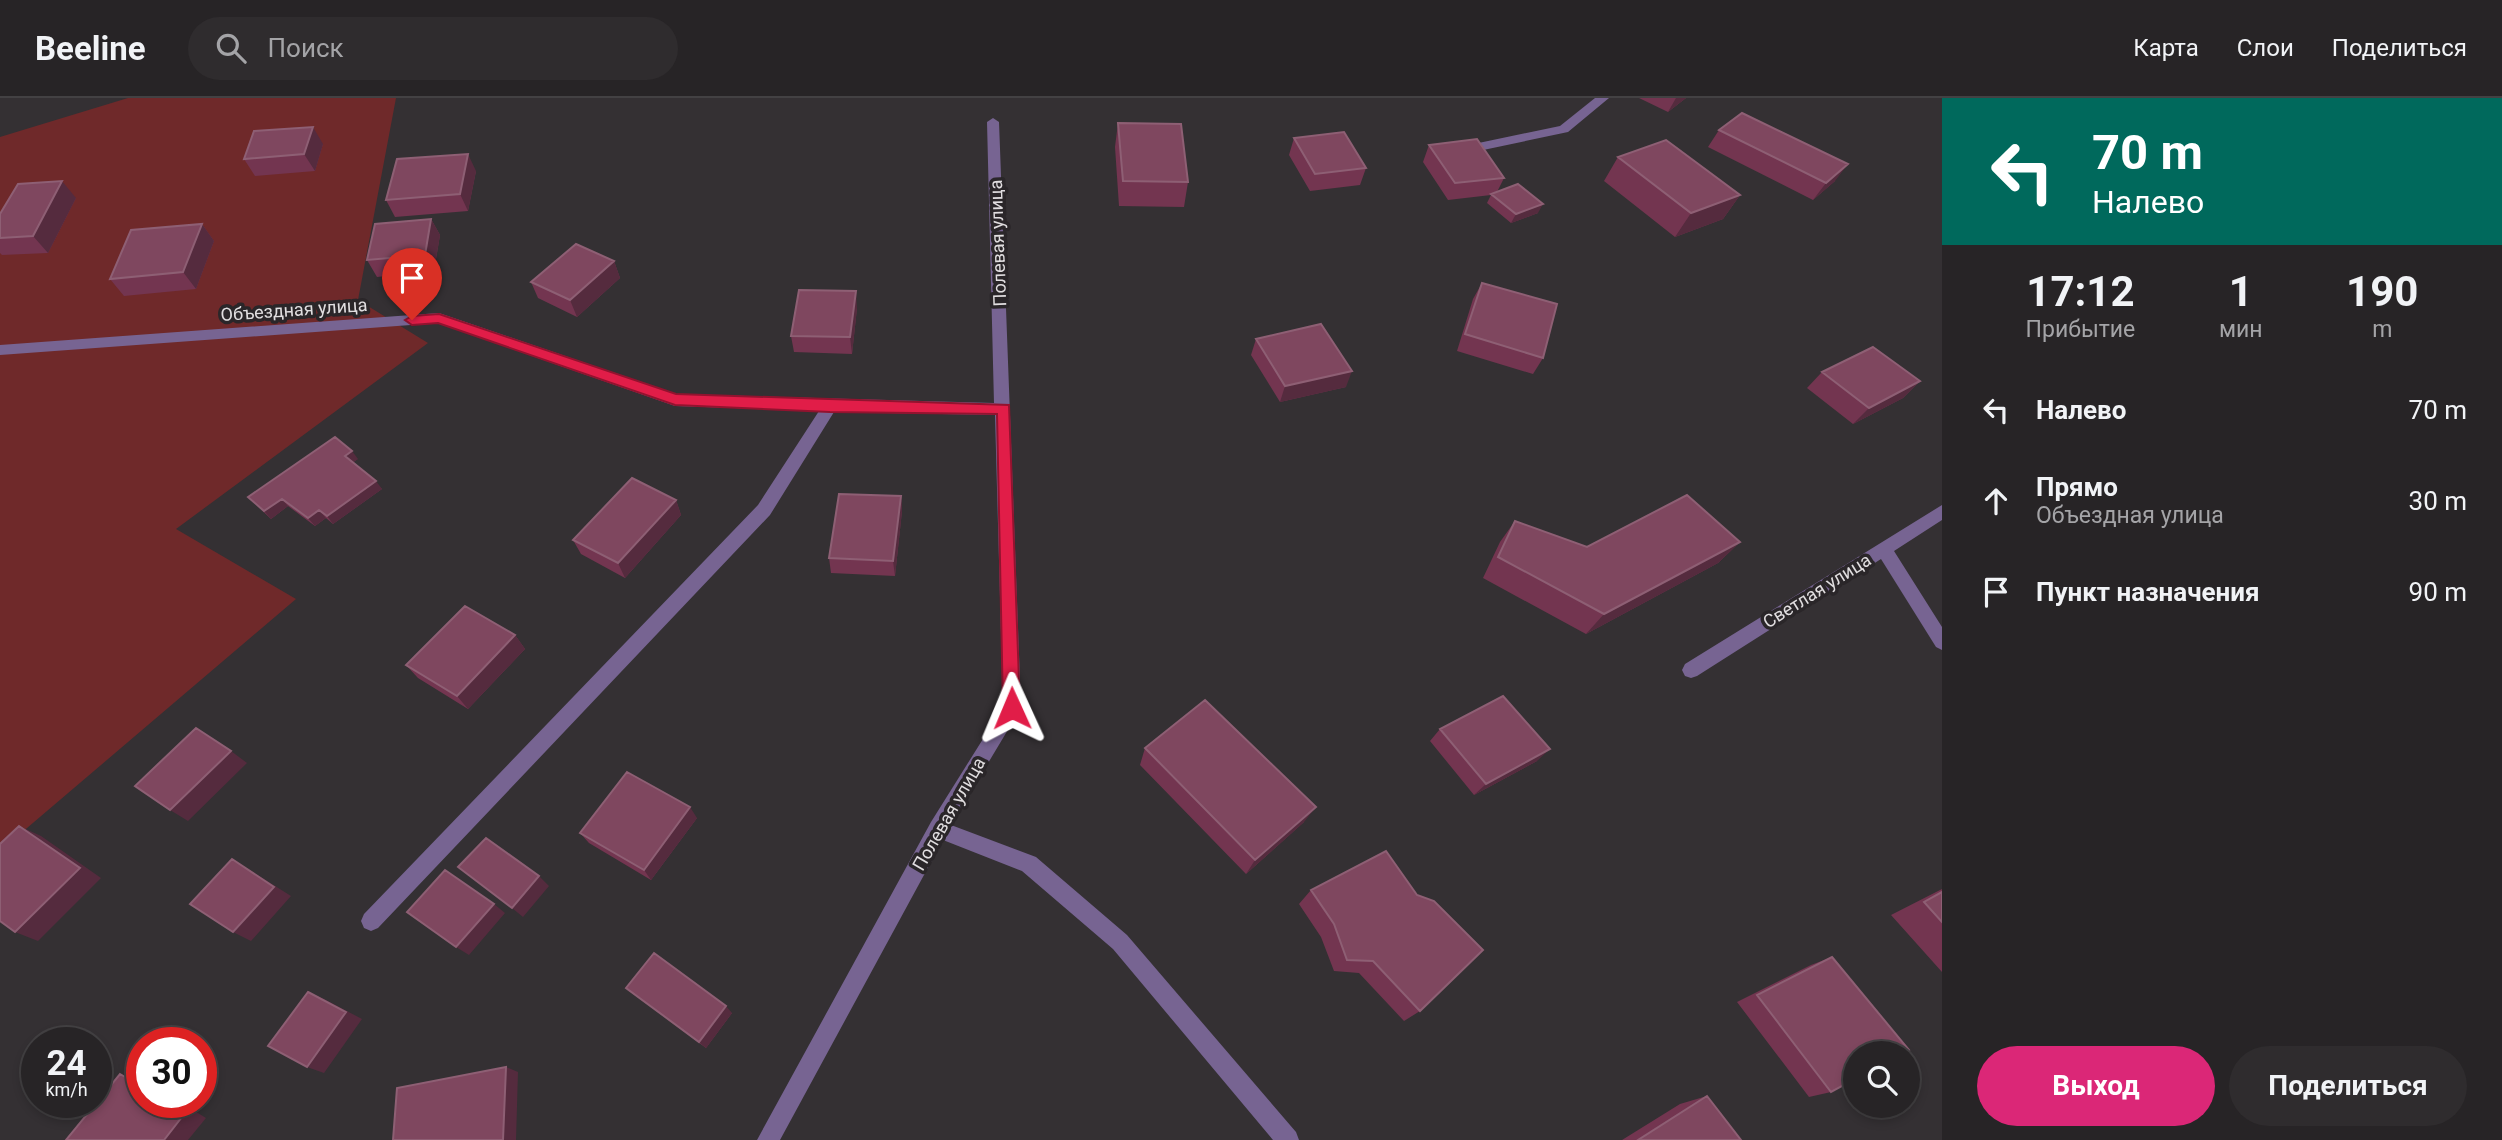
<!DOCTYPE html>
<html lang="ru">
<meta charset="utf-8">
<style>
body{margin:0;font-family:Roboto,sans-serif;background:#2f2c2e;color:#f1f3f6;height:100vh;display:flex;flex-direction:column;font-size:26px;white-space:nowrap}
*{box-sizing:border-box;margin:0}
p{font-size:23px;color:#a4a4a7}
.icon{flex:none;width:38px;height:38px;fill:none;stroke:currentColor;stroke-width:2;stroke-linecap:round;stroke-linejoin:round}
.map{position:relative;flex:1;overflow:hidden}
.sheet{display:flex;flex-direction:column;background:#272426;width:560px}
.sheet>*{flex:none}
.hud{background:#00695c;color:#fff;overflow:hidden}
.controls{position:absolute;left:1843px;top:943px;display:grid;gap:14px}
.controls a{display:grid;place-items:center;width:77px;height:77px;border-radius:50%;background:#272426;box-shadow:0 4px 10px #0003,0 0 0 2px #434143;font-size:35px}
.speed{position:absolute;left:21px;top:929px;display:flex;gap:14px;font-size:35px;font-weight:700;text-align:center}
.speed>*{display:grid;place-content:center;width:91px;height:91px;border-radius:50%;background:#272426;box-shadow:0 4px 10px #0003,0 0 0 2px #434143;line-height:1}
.speed small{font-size:18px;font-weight:400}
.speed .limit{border:10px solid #d22;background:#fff;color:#111}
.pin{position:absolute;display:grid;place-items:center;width:60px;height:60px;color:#fff;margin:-72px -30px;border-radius:50% 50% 50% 0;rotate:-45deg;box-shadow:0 0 7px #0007}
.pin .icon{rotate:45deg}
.me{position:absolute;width:77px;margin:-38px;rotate:359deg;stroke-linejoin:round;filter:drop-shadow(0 0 5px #0008)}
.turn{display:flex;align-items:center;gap:24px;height:147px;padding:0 35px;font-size:32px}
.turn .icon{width:91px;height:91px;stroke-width:2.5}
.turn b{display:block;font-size:49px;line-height:60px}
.eta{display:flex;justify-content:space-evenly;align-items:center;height:119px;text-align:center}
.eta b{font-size:42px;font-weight:700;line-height:49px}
.cta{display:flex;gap:14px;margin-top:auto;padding:14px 35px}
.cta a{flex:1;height:80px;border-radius:42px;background:#db2777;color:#fff;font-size:28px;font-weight:700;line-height:80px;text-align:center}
.cta a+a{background:#2f2c2e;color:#f1f3f6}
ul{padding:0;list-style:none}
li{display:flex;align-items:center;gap:21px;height:91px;padding:0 35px}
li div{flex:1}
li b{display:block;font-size:26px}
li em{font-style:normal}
header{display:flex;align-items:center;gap:42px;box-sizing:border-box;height:98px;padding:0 35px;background:#272426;border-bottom:2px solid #434143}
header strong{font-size:33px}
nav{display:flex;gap:38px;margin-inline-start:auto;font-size:24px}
.search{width:490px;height:63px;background:#2f2c2e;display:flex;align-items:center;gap:18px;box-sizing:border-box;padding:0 24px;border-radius:38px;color:#a4a4a7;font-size:26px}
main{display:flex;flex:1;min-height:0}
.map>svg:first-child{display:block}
.green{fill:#6f292a}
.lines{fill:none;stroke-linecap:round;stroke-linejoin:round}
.minor{fill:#776492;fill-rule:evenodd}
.wall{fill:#733550}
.shaded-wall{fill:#552b3e}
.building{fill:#7f475f;stroke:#8e5f74;stroke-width:2}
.route{fill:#e11d48;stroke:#92132f;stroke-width:2}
.labels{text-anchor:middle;stroke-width:7;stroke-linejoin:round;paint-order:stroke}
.street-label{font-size:18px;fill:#e1dee0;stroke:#2a2629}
</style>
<header>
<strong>Beeline</strong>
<div class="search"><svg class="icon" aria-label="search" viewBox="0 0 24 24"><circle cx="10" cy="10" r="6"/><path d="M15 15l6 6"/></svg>Поиск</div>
<nav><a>Карта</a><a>Слои</a><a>Поделиться</a></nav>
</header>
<main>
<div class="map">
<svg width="1942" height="1042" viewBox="0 0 1942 1042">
<rect width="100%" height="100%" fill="#343033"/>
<!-- green -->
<path class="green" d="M128 0H396L358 202 428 245 176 431 296 501 0 753V39Z"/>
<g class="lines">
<!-- minor -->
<path class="minor" d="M1595 0H1609L1568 34 1469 55 1463 51 1469 47 1560 28Z
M993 20 999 24 1021 610 951 727 1036 759 1127 837 1296 1034 1299 1042H1273L1113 851 1022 773 943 742 780 1042H757L931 724 1003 609 995 317 834 314 770 417 378 830 371 833 364 830 361 823 364 816 758 407 819 313 675 308 438 225 0 257V247L439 215 676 296 994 305 987 24Z
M1942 407V422L1894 453 1942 529V552L1936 549 1881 461 1697 578 1691 580 1685 578 1682 572 1685 566Z"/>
</g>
<!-- wall -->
<path class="wall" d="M1639 0H1686L1668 14Z
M1118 25 1188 84 1184 109 1119 108 1115 49Z
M1719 32 1835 83 1813 102 1708 49Z
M1294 40 1366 70 1360 87 1310 93 1289 57Z
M323 46 315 73 255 78 244 61Z
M1429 47 1504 80 1497 94 1538 115 1511 125 1487 105 1491 97 1448 102 1423 64Z
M1618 59 1740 97 1723 121 1675 139 1604 83Z
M476 73 468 113 395 119 386 102Z
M76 100 48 155 2 157 0 155V116Z
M431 121 440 137 434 173 377 179 367 162Z
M202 126 214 143 196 191 124 198 110 181Z
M614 163 620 180 577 219 538 200 531 184Z
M1482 185 1543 260 1533 276 1457 253 1473 201Z
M857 210 852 256 794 254 791 238Z
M1256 241 1346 289 1280 304 1251 257Z
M1822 274 1920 283 1903 300 1853 326 1807 290Z
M358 361 353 364 382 391 333 426 326 420 315 428 288 408 271 421 248 399Z
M901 398 902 413 895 478 831 475 829 460Z
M676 402 681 417 625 480 581 456 573 442Z
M1515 423 1587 449 1740 444 1718 465 1586 536 1483 480 1500 444Z
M515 537 525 551 468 611 418 580 406 567Z
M1440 631 1537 663 1474 697 1430 643Z
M1145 650 1304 724 1246 776 1140 667Z
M697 720 651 782 589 745 580 735Z
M1942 791V874L1891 817Z
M1311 792 1417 797 1420 913 1404 923 1359 875 1334 873 1321 839 1299 806Z
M1832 859 1831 994 1809 999 1737 904 1811 867Z
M626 890 732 915 706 950Z
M1707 998 1741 1042H1622L1680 1006Z"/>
<!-- shaded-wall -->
<path class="shaded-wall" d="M1676 0H1686L1668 14Z
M313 29 323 46 315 73 304 56Z
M468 56 476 73 468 113 460 96Z
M1848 66 1835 83 1813 102 1826 85Z
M62 83 76 100 48 155 33 138Z
M1740 97 1723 121 1675 139 1691 115Z
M1543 106 1538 115 1511 125 1516 116Z
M431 121 440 137 434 173 425 157Z
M202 126 214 143 196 191 183 174Z
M614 163 620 180 577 219 570 202Z
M856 193 857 210 852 256 850 239Z
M1352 273 1346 289 1280 304 1285 288Z
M1920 283 1903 300 1853 326 1869 310Z
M352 353 358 361 351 366 345 358Z
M376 383 382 391 333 426 327 418Z
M901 398 902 413 895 478 893 463Z
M282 401 288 408 271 421 264 413Z
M676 402 681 417 625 480 618 465Z
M319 412 326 420 315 428 308 420Z
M1740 444 1718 465 1586 536 1604 516Z
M515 537 525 551 468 611 457 598Z
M1550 651 1537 663 1474 697 1486 686Z
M231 653 247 665 188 723 170 712Z
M690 709 697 720 651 782 644 772Z
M1316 709 1304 724 1246 776 1255 762Z
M19 728 41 738 101 780 38 843 15 834Z
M232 761 291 798 251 843 233 834Z
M539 778 549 788 523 819 512 810Z
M494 806 505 815 469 857 456 849Z
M308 894 324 901 362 921 324 975 307 969Z
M726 908 732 915 706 950 699 944Z
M506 969 518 974 516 1042H503Z
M120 976 142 982V989Z
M167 1004H180L206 1020 188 1042H164Z"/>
<!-- building -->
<path class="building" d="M1742 15 1848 66 1826 85 1719 32Z
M1118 25 1181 26 1188 84 1123 83Z
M313 29 304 56 244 61 254 33Z
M1344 34 1366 70 1315 76 1294 40Z
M1477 41 1504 80 1455 85 1429 47Z
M1666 42 1740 97 1691 115 1618 59Z
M468 56 460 96 386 102 397 61Z
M62 83 33 138 0 140V116L18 86Z
M1518 86 1543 106 1516 116 1491 96Z
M431 121 425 157 367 162 375 126Z
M202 126 183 174 110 181 131 132Z
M576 146 614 163 570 202 531 184Z
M1482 185 1557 206 1543 260 1465 236Z
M799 192 856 193 850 239 791 238Z
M1321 226 1352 273 1285 288 1256 241Z
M1873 249 1920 283 1869 310 1822 274Z
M335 339 352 353 345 358 376 383 327 418 319 412 308 420 282 401 264 413 248 399Z
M632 380 676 402 618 465 573 442Z
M839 396 901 398 893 463 829 460Z
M1687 397 1740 444 1604 516 1498 459 1515 423 1587 449Z
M465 508 515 537 457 598 406 567Z
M1503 598 1550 651 1486 686 1440 631Z
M1205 602 1316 709 1255 762 1145 650Z
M196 630 231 653 170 712 135 688Z
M627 674 690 709 644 772 580 735Z
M19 728 80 770 15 834 0 823V746Z
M486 740 539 778 512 810 458 769Z
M1386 753 1417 797 1434 803 1483 852 1420 913 1373 863 1347 862 1334 826 1311 792Z
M232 761 274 789 233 834 190 806Z
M445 772 494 806 456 849 407 814Z
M1942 794V824L1924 804Z
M654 855 726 908 699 944 626 890Z
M1832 859 1909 952 1903 956H1855V981L1831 994 1757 897Z
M308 894 346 914 307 969 268 948Z
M506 969 503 1042H393L397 990Z
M120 976 142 989V1004H167L185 1015 164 1042H66Z
M1707 998 1741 1042H1638Z"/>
<!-- route -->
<path class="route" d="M439 216 676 296 1009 307 1020 610 1018 616 1012 618 1006 616 1003 610 997 316 830 314 675 307 438 225 412 227 405 222 412 218Z"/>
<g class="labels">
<!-- street labels -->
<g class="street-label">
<text transform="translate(998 145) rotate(-92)" y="6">Полевая улица</text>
<text transform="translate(294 212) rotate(-4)" y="6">Объездная улица</text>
<text transform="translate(1817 493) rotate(-32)" y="6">Светлая улица</text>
<text transform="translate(949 716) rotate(-60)" y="6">Полевая улица</text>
</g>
</g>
</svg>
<div class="controls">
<a><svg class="icon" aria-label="search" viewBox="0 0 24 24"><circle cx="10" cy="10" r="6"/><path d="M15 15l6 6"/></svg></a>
</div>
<div class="speed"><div>24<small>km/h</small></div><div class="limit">30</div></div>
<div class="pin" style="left:412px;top:222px;background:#d93025"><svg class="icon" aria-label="arrive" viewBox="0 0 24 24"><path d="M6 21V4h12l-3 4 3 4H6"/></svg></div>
<svg class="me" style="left:1012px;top:610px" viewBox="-20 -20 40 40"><path d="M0-17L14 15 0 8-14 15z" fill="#e11d48" stroke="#fff" stroke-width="4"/></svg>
</div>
<section class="sheet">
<div class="hud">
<div class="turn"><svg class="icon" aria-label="left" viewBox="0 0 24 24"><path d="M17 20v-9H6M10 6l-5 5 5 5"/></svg><div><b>70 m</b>Налево</div></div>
</div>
<div class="eta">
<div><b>17:12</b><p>Прибытие</p></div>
<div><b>1</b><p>мин</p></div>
<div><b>190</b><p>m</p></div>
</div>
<ul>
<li><svg class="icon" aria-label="left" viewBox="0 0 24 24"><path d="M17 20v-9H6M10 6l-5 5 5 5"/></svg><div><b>Налево</b></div><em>70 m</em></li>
<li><svg class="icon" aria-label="ahead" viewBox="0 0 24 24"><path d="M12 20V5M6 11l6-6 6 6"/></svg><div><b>Прямо</b><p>Объездная улица</p></div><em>30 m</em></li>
<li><svg class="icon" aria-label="arrive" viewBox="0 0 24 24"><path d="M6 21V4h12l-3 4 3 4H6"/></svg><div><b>Пункт назначения</b></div><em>90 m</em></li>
</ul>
<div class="cta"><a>Выход</a><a>Поделиться</a></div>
</section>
</main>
